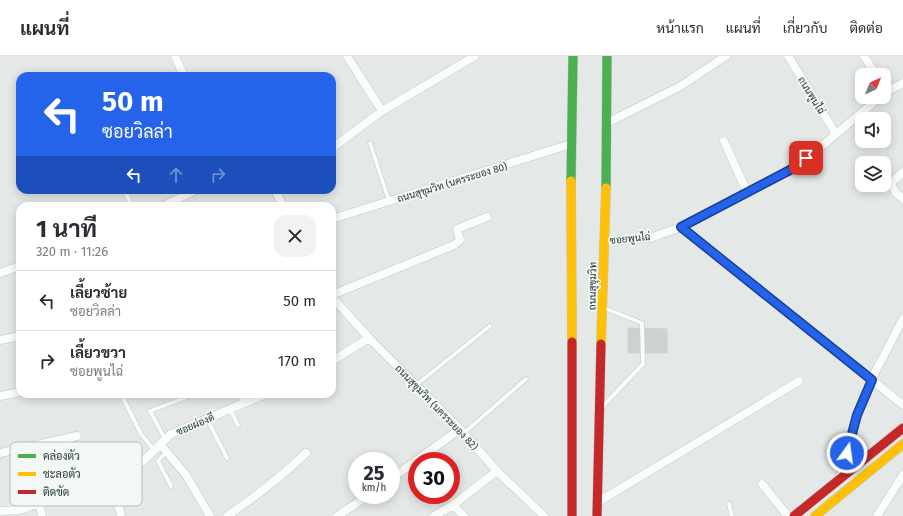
<!DOCTYPE html>
<html lang="th">
<meta charset="utf-8">
<style>
body{margin:0;font-family:"Fira Sans",Sarabun,sans-serif;background:#f2f2f3;color:#2b2b33;height:100vh;display:flex;flex-direction:column;font-size:15px;white-space:nowrap}
*{box-sizing:border-box;margin:0}
p{font-size:13px;color:#7c7c81}
.icon{flex:none;width:22px;height:22px;fill:none;stroke:currentColor;stroke-width:2;stroke-linecap:round;stroke-linejoin:round}
.map{position:relative;flex:1;overflow:hidden}
.side{position:absolute;left:16px;top:146px;width:320px;height:196px;display:flex;flex-direction:column;background:#fff;border-radius:12px;box-shadow:0 2px 10px #0003}
.side>*{flex:none}
.banner{position:absolute;left:16px;top:16px;width:320px;height:122px;border-radius:12px;box-shadow:0 2px 10px #0003;background:#2563eb;color:#fff;overflow:hidden}
.needle{width:26px;rotate:43deg}
.fabs{position:absolute;left:855px;top:12px;display:grid;gap:8px}
.fabs a{display:grid;place-items:center;width:36px;height:36px;border-radius:8px;background:#fff;box-shadow:0 2px 10px #0003;font-size:20px}
.speed{position:absolute;left:348px;top:396px;display:flex;gap:8px;font-size:20px;font-weight:700;text-align:center}
.speed>*{display:grid;place-content:center;width:52px;height:52px;border-radius:50%;background:#fff;box-shadow:0 2px 10px #0003;line-height:1}
.speed small{font-size:10px;font-weight:400}
.speed .limit{border:6px solid #d22;background:#fff;color:#111}
.pin{position:absolute;display:grid;place-items:center;width:34px;height:34px;color:#fff;margin:-17px;border-radius:8px;box-shadow:0 2px 6px #0006}
.me{position:absolute;width:44px;margin:-22px;rotate:14deg;stroke-linejoin:round;filter:drop-shadow(0 0 3px #0008)}
.turn{display:flex;align-items:center;gap:14px;height:84px;padding:0 20px;font-size:18px}
.turn .icon{width:52px;height:52px;stroke-width:2.5}
.turn b{display:block;font-size:28px;line-height:34px}
.lanes{display:flex;align-items:center;height:38px;padding:0 20px;background:#0003;justify-content:center;gap:20px;direction:ltr}
.lanes .off{opacity:.35}
.round{display:grid;place-items:center;flex:none;width:42px;height:42px;border-radius:12px;background:#f2f2f3}
.head{display:flex;align-items:center;justify-content:space-between;height:68px;padding:0 20px}
h1{font-size:24px;font-weight:700;line-height:30px}
ul{padding:0;list-style:none}
li{display:flex;align-items:center;gap:12px;height:60px;padding:0 20px;border-top:1px solid #e1e1e2}
li div{flex:1}
li b{display:block;font-size:15px}
li em{font-style:normal}
header{display:flex;align-items:center;gap:24px;box-sizing:border-box;height:56px;padding:0 20px;background:#fff;border-bottom:1px solid #e1e1e2}
header strong{font-size:19px}
nav{display:flex;gap:22px;margin-inline-start:auto;font-size:14px}
.map>svg:first-child{display:block}
.building{fill:#cdd2d1;stroke:#cdd2d1}
.lines{fill:none;stroke-linecap:round;stroke-linejoin:round}
.lane-casing{stroke:#c1c6c5;stroke-width:5}
.street-casing{stroke:#c1c6c5;stroke-width:9}
.fast-casing{stroke:#c0c7c5;stroke-width:10}
.slow-casing{stroke:#c0c7c5;stroke-width:10}
.jam-casing{stroke:#c0c7c5;stroke-width:10}
.lane{stroke:#fbfcfc;stroke-width:4}
.street{stroke:#fbfcfc;stroke-width:8}
.fast{stroke:#4caf50;stroke-width:9}
.slow{stroke:#ffc107;stroke-width:9}
.jam{stroke:#c62828;stroke-width:9}
.route-casing{stroke:#184099;stroke-width:10}
.route{stroke:#2563eb;stroke-width:7}
.labels{text-anchor:middle;stroke-width:3.5;stroke-linejoin:round;paint-order:stroke}
.street-label{font-size:10px;fill:#243a38;stroke:#f3f8f6}
.key{fill:#f3f8f6;stroke:#b5bfbd;stroke-width:1}
.key-label{font-size:11px;fill:#243a38}
</style>
<header>
<strong>แผนที่</strong>
<nav><a>หน้าแรก</a><a>แผนที่</a><a>เกี่ยวกับ</a><a>ติดต่อ</a></nav>
</header>
<div class="map">
<svg width="903" height="460" viewBox="0 0 903 460">
<rect width="100%" height="100%" fill="#e4e9e8"/>
<!-- building -->
<path class="building" d="M628 272 667 273V297H628Z"/>
<g class="lines">
<!-- lane casing -->
<g class="lane-casing">
<path id="lane" d="M370 87 389 145
M124 134 132 150
M416 329 490 270
M122 340 141 378 155 395
M603 350 643 308 642 267 604 252
M230 353 238 369
M207 363 227 402
M464 377 526 323
M165 383 150 355 195 338
M166 396 158 405 171 430
M729 448 732 460"/>
</g>
<!-- street casing -->
<g class="street-casing">
<path id="street" d="M175 0 184 20
M347 0 382 55
M788 0 836 78
M864 0 876 19
M884 37 903 27
M607 67 679 31 726 0
M724 85 747 136
M332 92 382 55 475 0
M903 116 891 127 895 136 903 143
M275 134 283 150
M163 150 196 134
M332 163 571 88
M681 171 903 349
M604 185 650 182 681 171 789 114 816 95 880 41
M0 217 20 210
M332 239 454 189 460 184 457 173 487 161
M332 241 369 282 460 373 497 415 544 460
M0 284 20 280
M332 305 369 282
M241 338 245 347
M0 340 20 336
M161 389 186 419 210 460
M0 397 77 380
M112 421 121 460
M840 422 857 359 871 324 903 263
M391 423 460 373
M762 428 788 460
M39 446 42 460
M598 446 799 325
M453 449 464 460
M0 455 20 454 112 421 142 406 171 378 266 338
M227 460C255 441 281 421 306 397
M337 460 369 439
M434 460 453 449 497 415
M877 460 903 419"/>
</g>
<!-- fast casing -->
<g class="fast-casing">
<path id="fast" d="M571 125 573 0
M606 132 607 0"/>
</g>
<!-- slow casing -->
<g class="slow-casing">
<path id="slow" d="M571 125 572 286
M601 288 606 132
M815 460 903 388"/>
</g>
<!-- jam casing -->
<g class="jam-casing">
<path id="jam" d="M572 286V460
M597 460 601 288
M794 460 903 372"/>
</g>
<!-- lane -->
<use href="#lane" class="lane"/>
<!-- street -->
<use href="#street" class="street"/>
<!-- fast -->
<use href="#fast" class="fast"/>
<!-- slow -->
<use href="#slow" class="slow"/>
<!-- jam -->
<use href="#jam" class="jam"/>
</g>
<g class="lines">
<!-- route casing -->
<g class="route-casing">
<path id="route" d="M806 102 790 114 681 171 872 324 857 359 847 397"/>
</g>
<!-- route -->
<use href="#route" class="route"/>
</g>
<g class="labels">
<!-- street labels -->
<g class="street-label">
<text transform="translate(812 39) rotate(59)" y="4">ถนนพูนไฉ่</text>
<text transform="translate(452 126) rotate(-17)" y="4">ถนนสุขุมวิท (นครระยอง 80)</text>
<text transform="translate(630 182) rotate(-6)" y="4">ซอยพูนไฉ่</text>
<text transform="translate(592 230) rotate(-89)" y="4">ถนนสุขุมวิท</text>
<text transform="translate(437 351) rotate(46)" y="4">ถนนสุขุมวิท (นครระยอง 82)</text>
<text transform="translate(195 368) rotate(-23)" y="4">ซอยผ่องดี</text>
</g>
</g>
<!-- legend -->
<rect x="10" y="386" width="132" height="64" rx="6" class="key"/>
<rect x="18" y="398" width="18" height="4" fill="#4caf50"/>
<rect x="18" y="416" width="18" height="4" fill="#ffc107"/>
<rect x="18" y="434" width="18" height="4" fill="#c62828"/>
<g class="key-label">
<text x="43" y="404">คล่องตัว</text>
<text x="43" y="422">ชะลอตัว</text>
<text x="43" y="440">ติดขัด</text>
</g>
</svg>
<div class="fabs">
<a><svg class="needle" viewBox="-14 -14 28 28"><path d="M0-13l5 13h-10z" fill="#e53935"/><path d="M0 13l5-13h-10z" fill="#7c7c81"/></svg></a>
<a><svg class="icon" aria-label="sound" viewBox="0 0 24 24"><path d="M4 9h4l5-4v14l-5-4H4zM17 9q2 3 0 6"/></svg></a>
<a><svg class="icon" aria-label="layers" viewBox="0 0 24 24"><path d="M12 4l9 5-9 5-9-5zM3 14l9 5 9-5"/></svg></a>
</div>
<div class="speed"><div>25<small>km/h</small></div><div class="limit">30</div></div>
<div class="pin" style="left:806px;top:102px;background:#d93025"><svg class="icon" aria-label="arrive" viewBox="0 0 24 24"><path d="M6 21V4h12l-3 4 3 4H6"/></svg></div>
<svg class="me" style="left:847px;top:397px" viewBox="-20 -20 40 40"><circle r="17" fill="#2563eb" stroke="#fff" stroke-width="3"/><path d="M0-11L8 9 0 5-8 9z" fill="#fff"/></svg>
<div class="banner">
<div class="turn"><svg class="icon" aria-label="left" viewBox="0 0 24 24"><path d="M17 20v-9H6M10 6l-5 5 5 5"/></svg><div><b>50 m</b>ซอยวิลล่า</div></div>
<div class="lanes"><svg class="icon" aria-label="left" viewBox="0 0 24 24"><path d="M17 20v-9H6M10 6l-5 5 5 5"/></svg><svg class="icon off" aria-label="ahead" viewBox="0 0 24 24"><path d="M12 20V5M6 11l6-6 6 6"/></svg><svg class="icon off" aria-label="right" viewBox="0 0 24 24"><path d="M7 20v-9h11M14 6l5 5-5 5"/></svg></div>
</div>
<section class="side">
<div class="head"><div><h1>1 นาที</h1><p>320 m · 11:26</p></div><a class="round"><svg class="icon" aria-label="close" viewBox="0 0 24 24"><path d="M6 6l12 12M18 6L6 18"/></svg></a></div>
<ul>
<li><svg class="icon" aria-label="left" viewBox="0 0 24 24"><path d="M17 20v-9H6M10 6l-5 5 5 5"/></svg><div><b>เลี้ยวซ้าย</b><p>ซอยวิลล่า</p></div><em>50 m</em></li>
<li><svg class="icon" aria-label="right" viewBox="0 0 24 24"><path d="M7 20v-9h11M14 6l5 5-5 5"/></svg><div><b>เลี้ยวขวา</b><p>ซอยพูนไฉ่</p></div><em>170 m</em></li>
</ul>
</section>
</div>
